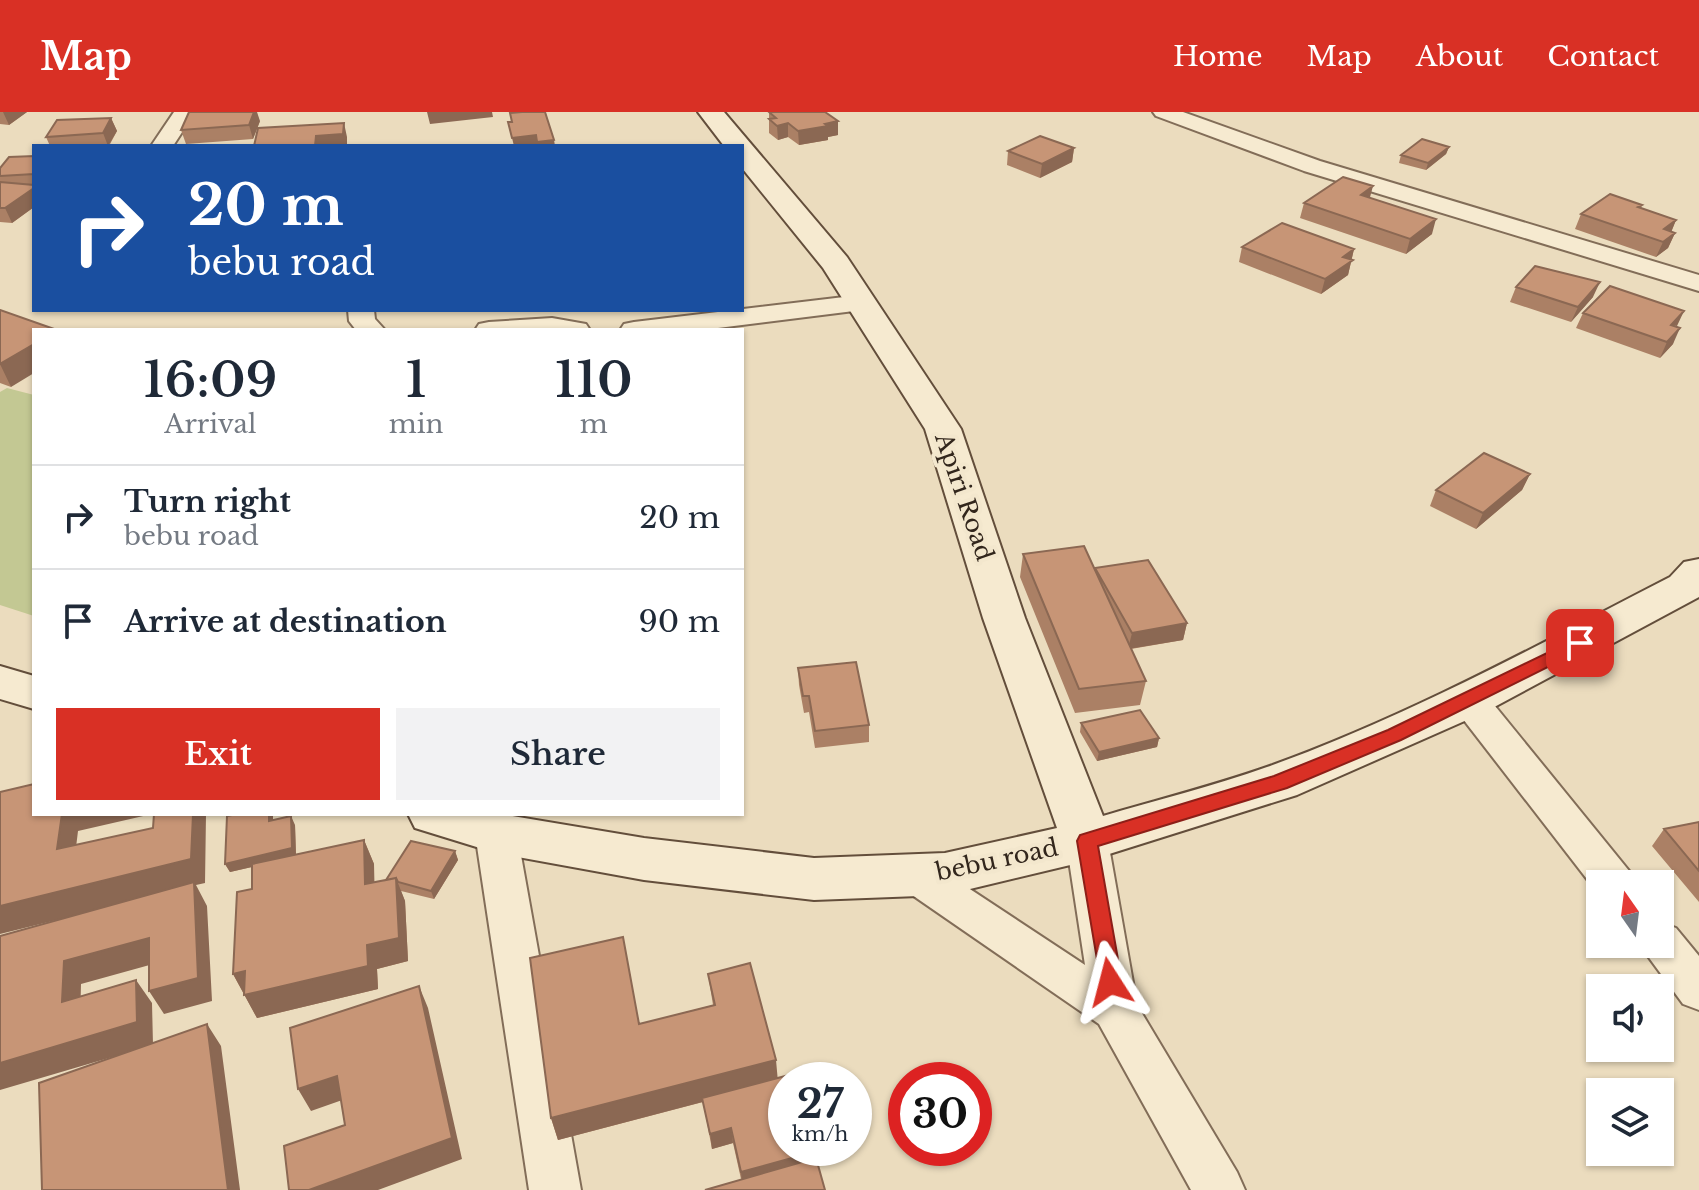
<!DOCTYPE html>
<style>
body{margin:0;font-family:"Libre Baskerville",serif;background:#f2f2f3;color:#1f2937;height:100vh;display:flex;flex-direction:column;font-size:30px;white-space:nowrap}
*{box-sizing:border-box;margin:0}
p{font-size:26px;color:#747a83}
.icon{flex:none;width:44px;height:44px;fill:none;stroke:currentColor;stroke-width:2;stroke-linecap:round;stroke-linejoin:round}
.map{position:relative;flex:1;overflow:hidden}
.drawer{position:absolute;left:32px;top:216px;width:712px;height:488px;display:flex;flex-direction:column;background:#fff;border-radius:0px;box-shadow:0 2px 6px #0004}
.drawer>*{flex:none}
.hud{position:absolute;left:32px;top:32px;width:712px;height:168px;border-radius:0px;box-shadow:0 2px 6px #0004;background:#1a4fa0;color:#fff;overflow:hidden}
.needle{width:52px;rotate:346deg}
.controls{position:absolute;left:1586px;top:758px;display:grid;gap:16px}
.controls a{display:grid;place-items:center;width:88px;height:88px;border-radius:0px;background:#fff;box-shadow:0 2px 6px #0004;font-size:40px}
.speed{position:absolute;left:768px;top:950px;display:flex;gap:16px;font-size:40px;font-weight:700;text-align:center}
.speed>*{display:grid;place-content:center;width:104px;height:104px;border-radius:50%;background:#fff;box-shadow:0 2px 6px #0004;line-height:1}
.speed small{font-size:20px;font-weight:400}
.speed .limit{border:12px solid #d22;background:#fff;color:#111}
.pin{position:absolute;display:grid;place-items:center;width:68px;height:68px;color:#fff;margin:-34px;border-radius:16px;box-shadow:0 4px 12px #0006}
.me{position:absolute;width:88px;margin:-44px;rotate:351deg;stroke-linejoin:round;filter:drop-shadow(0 0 6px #0008)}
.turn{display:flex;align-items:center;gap:28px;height:168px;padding:0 24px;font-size:36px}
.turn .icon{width:104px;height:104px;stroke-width:2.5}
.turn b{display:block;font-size:56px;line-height:68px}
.eta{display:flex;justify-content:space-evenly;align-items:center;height:136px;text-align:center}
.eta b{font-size:48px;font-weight:600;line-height:56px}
.cta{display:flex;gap:16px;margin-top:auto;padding:16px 24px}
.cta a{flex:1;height:92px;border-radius:0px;background:#d93025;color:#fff;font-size:32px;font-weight:600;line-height:92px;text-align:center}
.cta a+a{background:#f2f2f3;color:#1f2937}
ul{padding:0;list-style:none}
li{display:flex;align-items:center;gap:24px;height:104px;padding:0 24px;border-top:2px solid #e0e1e3}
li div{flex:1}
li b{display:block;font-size:30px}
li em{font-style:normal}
header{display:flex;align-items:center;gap:48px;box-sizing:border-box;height:112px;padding:0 40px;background:#d93025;color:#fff}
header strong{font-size:38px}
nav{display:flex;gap:44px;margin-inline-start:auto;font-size:28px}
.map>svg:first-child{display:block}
.green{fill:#c3c893}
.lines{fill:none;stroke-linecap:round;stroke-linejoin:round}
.street-casing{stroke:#826d58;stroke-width:4}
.secondary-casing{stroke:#634e3b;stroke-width:4}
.street{fill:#f6ead0;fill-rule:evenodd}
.secondary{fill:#f6ead0;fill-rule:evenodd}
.wall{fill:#ab8065}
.shaded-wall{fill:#8b6853}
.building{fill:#c79576;stroke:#8b6853;stroke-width:2}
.route{fill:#d93025;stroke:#8d1f18;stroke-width:2}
.labels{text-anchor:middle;stroke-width:8;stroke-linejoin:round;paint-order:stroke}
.street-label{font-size:24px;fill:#32261c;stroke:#f3e7cd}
</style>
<header>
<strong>Map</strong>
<nav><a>Home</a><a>Map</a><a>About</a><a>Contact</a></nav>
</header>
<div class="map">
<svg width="1699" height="1078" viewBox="0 0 1699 1078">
<rect width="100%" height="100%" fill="#ebdcbe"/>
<!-- green -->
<path class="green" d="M7 276 34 283V504L0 493V280Z"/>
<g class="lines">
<!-- street casing -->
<g class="street-casing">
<path id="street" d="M174 0H199L190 8 173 34H151Z
M1153 0H1183L1320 49 1699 163V179L1304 59 1156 4Z
M861 183 870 185 874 191 870 197 702 218H620L624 212 634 210Z
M348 198H374L375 207 385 218H356L349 209Z
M552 206 586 212 590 218H475L479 212 489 210Z
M1469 575 1482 578 1630 760 1636 772H1600V784L1456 598 1450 588 1456 578Z
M496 705 511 709 517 721 581 1078H529L475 721 481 709Z
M1087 713 1102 717 1108 729 1137 893 1237 1060 1245 1078H1191L1099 912 902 776 896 764 902 752 917 747 932 752 1085 853 1066 729 1072 717Z
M1660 810 1676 816 1699 844V898L1683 892 1639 832H1660Z"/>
</g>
<!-- secondary casing -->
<g class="secondary-casing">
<path id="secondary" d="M698 0H724L847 145 961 317 1025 506 1103 704C1157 688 1213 674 1267 655 1407 605 1538 533 1670 465L1684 450 1699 447V485L1485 600 1297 683 1087 749 945 783 814 788 644 768 496 741 415 716 408 702H501L644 726 814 746 945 741 1057 716 983 506 925 317 823 156 742 56V34H724Z
M0 554 34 564V597L0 587Z"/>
</g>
<!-- street -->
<use href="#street" class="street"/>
<!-- secondary -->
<use href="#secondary" class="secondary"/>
</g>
<!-- wall -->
<path class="wall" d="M0 0H27L9 13 0 12Z
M769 0 838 9V23L828 25V28L799 33 788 25 778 28 769 21Z
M111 6 117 19 109 34H50L46 25Z
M260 9 253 27 186 32 181 18Z
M1449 35 1446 42 1426 58 1399 51 1401 43Z
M1074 36 1072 50 1040 66 1007 53 1008 39Z
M34 44V95L12 111 0 110V56Z
M1370 86 1432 122 1406 142 1300 106 1304 91Z
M1642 93 1641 96 1676 108 1671 120 1675 121 1668 136 1656 145 1575 117 1581 102Z
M1242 135 1354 137 1348 163 1321 182 1239 150Z
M1516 175 1593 185 1571 210 1510 190Z
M0 198 11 275 0 271Z
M1583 201 1676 215 1673 232 1660 246 1576 216Z
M1530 362 1522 378 1476 417 1430 394 1436 378Z
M1023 442 1095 459V456L1187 511 1183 528 1131 537 1146 569 1140 593 1075 601 1020 465Z
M798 556 869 613V630L815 636 809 600 804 601 799 573Z
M1081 611 1159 626 1157 635 1097 649 1080 620Z
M273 703V708L295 713 296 743 364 728 374 752V770L386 768 455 739 458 748 434 787 401 779 405 789 408 849 377 857 378 877 257 906 233 862 252 777V755L230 760 225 752Z
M1699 710V790L1652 734 1664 717Z
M708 862 777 966 786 1036 741 1067 733 1031 712 1037 703 990 558 1028 551 1006 640 912 713 893Z"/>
<!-- shaded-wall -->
<path class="shaded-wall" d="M3 0H27L9 13Z
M254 0H257L260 9 253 27 249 13Z
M427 0H492L493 5 430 12Z
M111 6 117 19 108 34 103 21Z
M838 9V23L828 25V28L799 33 798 19Z
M344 11 347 25V34H315L316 24Z
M788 11V25L778 28 777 14Z
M536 23 538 34H514L512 26Z
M554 28 555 34H538L537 30Z
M1449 35 1446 42 1426 58 1428 51Z
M1074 36 1072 50 1040 66 1042 52Z
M1373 74 1369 89 1361 83Z
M34 76V95L12 111 5 96Z
M1436 107 1432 122 1406 142 1410 127Z
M1676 108 1670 123 1664 117Z
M1675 121 1668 136 1656 145 1663 130Z
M1354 137 1348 163 1321 182 1325 167 1343 145Z
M1600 170 1593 185 1571 210 1578 195Z
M1684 199 1677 214 1671 213Z
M1680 216 1673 232 1660 246 1667 230Z
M34 232V261L11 275 0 252Z
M1530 362 1522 378 1476 417 1483 401Z
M1187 511 1183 528 1128 537 1132 521Z
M1159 626 1157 635 1097 649 1099 640Z
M62 702H152L78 719 73 760 57 737Z
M193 702H206L205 771 196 773 207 794 212 889 164 902 149 879 194 774 0 822V794Z
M269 702H273V718L269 709Z
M291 704 295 713 296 745 230 760 225 752Z
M364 728 374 752 375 796 365 772Z
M455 739 458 748 434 787 431 779Z
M396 766 405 789 408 849 377 857 378 877 257 906 233 862 367 833Z
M149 826 164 849 81 872 80 913 62 890 64 849Z
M136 868 152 891 153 933 0 978V951Z
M419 874 428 896 462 1047 378 1078H309L452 1026Z
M207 912 221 934 240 1078H228Z
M776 948 778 970 558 1028 551 1006Z
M337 964 348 986 311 999 298 977Z
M731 1016 733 1031 712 1037 710 1022Z
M810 1041 811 1056 742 1074 741 1060Z"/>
<!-- building -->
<path class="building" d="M189 0H254L249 13 181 18Z
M522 0H545L554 28 537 30 536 23 512 26 508 10H512L510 1Z
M769 0H825L838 9 825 12 828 14 798 19 788 11 777 14 769 7 776 6Z
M111 6 103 21 46 25 57 8Z
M344 11 343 22 316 24 315 34H254L258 16Z
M1040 24 1074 36 1042 52 1008 39Z
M1422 27 1449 35 1428 51 1401 43Z
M34 44V62L0 64V56L9 45Z
M1343 65 1373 74 1361 83 1436 107 1410 127 1304 91Z
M0 70 34 73V76L5 96H0Z
M1610 82 1642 93 1638 95 1676 108 1664 117 1675 121 1663 130 1581 102Z
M1282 111 1354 137 1343 145 1353 148 1325 167 1242 135Z
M1535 154 1600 170 1578 195 1516 175Z
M1610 174 1684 199 1671 213 1680 216 1667 230 1583 201Z
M0 198 57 218H34V232L0 252Z
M1484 341 1530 362 1483 401 1436 378Z
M1084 434 1146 569 1079 577 1023 442Z
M1148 448 1187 511 1132 521 1095 456Z
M856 550 869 613 815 619 809 584H803L798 556Z
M1140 598 1159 626 1099 640 1081 611Z
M34 672V702H62L57 737 153 716 154 702H193L191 747 0 794V680Z
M237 702H269V709L291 704 292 736 225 752 227 704Z
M1699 710V759L1664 717Z
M364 728 365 772 396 766 399 826 367 833 368 854 244 883 245 859 233 862 237 780 252 777V752Z
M411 729 455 739 431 779 398 770 396 766 386 768Z
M194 770 198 866 149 879V826L64 849 62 890 136 868 137 910 0 951V824Z
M623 825 639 912 715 893 708 862 750 851 776 948 551 1006 530 846Z
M419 874 452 1026 309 1078H289L284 1034 345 1013 337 964 298 977 290 916Z
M207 912 228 1078H42L39 971Z
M789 963 790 968H786V1036H809L810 1041 741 1060 731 1016 710 1022 702 986Z
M816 1046 825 1078H705Z"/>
<!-- route -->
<path class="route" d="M1580 525 1586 527 1589 531 1586 536 1401 628 1287 676 1098 734 1122 870 1118 877 1110 880 1102 877 1077 729 1080 723 1274 664 1388 618Z"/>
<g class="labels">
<!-- street labels -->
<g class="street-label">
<text transform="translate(964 385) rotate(71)" y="8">Apiri Road</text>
<text transform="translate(997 748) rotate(-12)" y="8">bebu road</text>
</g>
</g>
</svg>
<div class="controls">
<a><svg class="needle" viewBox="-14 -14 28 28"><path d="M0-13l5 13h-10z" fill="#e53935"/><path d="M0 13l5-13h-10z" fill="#747a83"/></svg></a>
<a><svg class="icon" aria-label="sound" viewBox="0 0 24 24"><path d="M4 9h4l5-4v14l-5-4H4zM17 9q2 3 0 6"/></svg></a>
<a><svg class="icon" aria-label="layers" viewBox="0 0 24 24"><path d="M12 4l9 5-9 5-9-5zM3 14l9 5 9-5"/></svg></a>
</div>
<div class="speed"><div>27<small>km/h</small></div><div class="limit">30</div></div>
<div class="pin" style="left:1580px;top:531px;background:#d93025"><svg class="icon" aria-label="arrive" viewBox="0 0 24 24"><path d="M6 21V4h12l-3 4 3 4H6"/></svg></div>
<svg class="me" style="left:1110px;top:870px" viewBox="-20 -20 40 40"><path d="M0-17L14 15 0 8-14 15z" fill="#d93025" stroke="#fff" stroke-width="4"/></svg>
<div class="hud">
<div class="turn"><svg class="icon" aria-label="right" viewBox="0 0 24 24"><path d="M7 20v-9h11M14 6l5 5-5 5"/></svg><div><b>20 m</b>bebu road</div></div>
</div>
<section class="drawer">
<div class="eta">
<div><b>16:09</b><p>Arrival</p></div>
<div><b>1</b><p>min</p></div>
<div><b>110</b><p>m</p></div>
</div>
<ul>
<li><svg class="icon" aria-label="right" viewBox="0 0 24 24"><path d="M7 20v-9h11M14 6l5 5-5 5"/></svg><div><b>Turn right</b><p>bebu road</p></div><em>20 m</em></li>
<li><svg class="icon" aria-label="arrive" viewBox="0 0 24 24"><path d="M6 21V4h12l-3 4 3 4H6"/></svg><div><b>Arrive at destination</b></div><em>90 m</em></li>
</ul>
<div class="cta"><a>Exit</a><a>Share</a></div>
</section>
</div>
